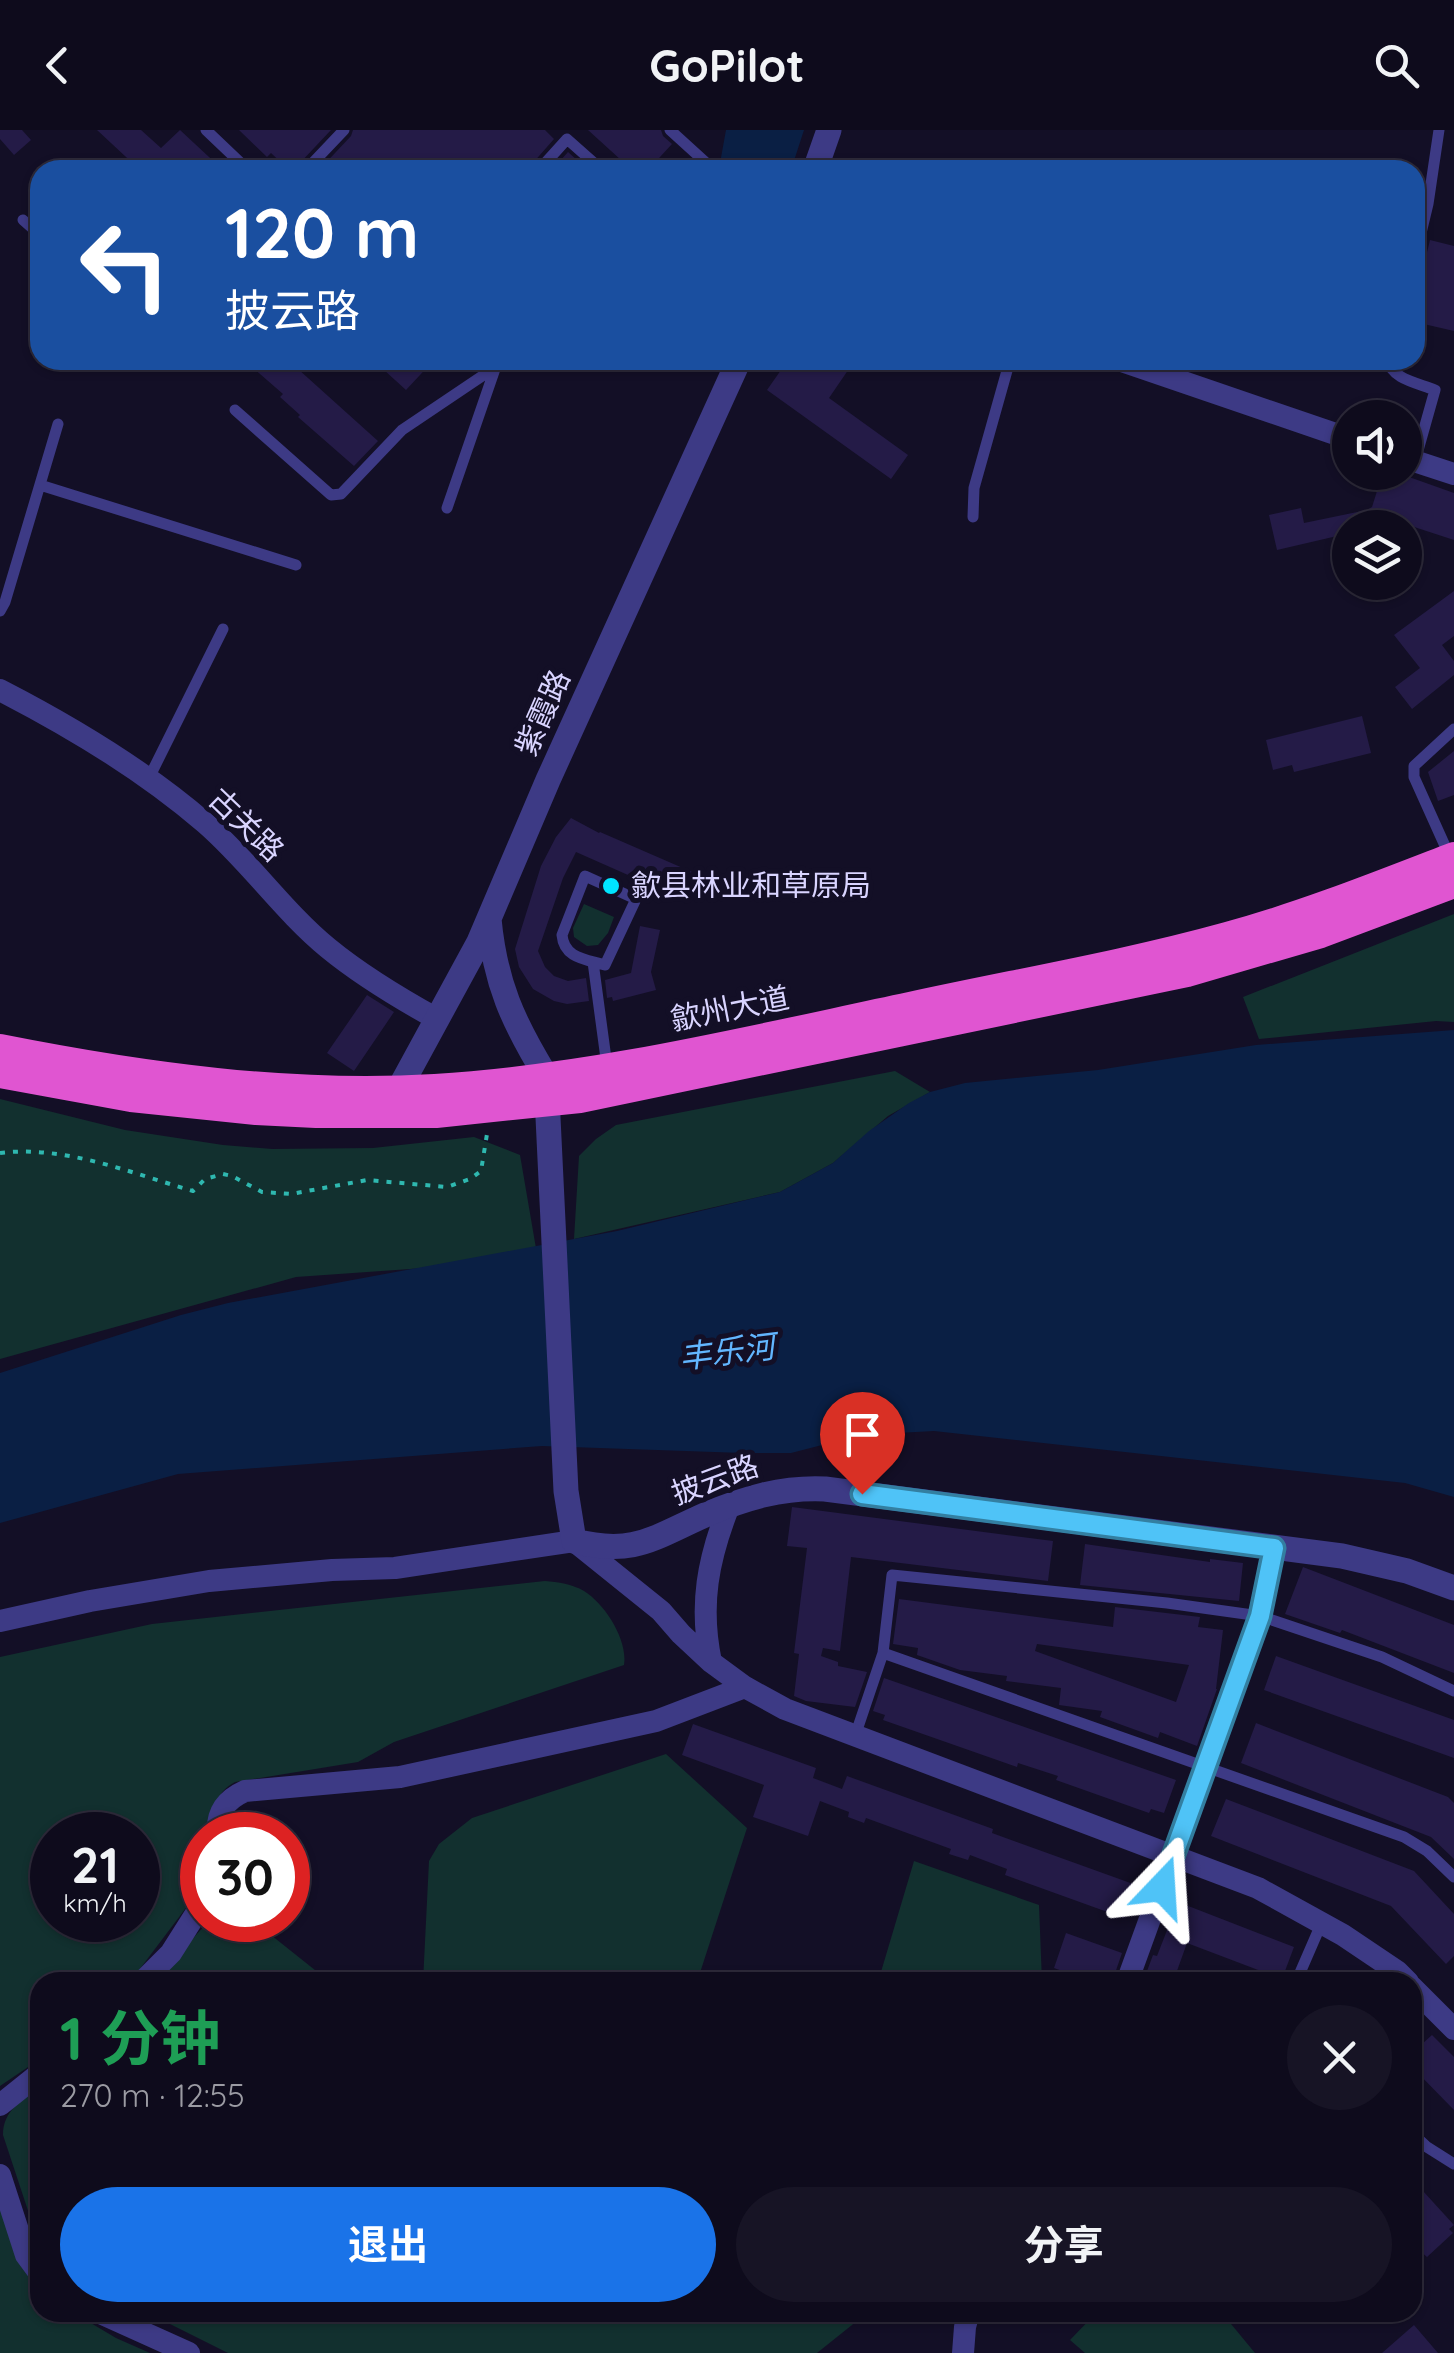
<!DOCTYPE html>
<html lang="zh">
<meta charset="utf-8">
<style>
body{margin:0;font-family:Quicksand,"Noto Sans SC",sans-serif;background:#171425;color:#f1f3f6;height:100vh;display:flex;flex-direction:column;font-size:38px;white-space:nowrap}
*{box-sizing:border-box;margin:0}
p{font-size:32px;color:#9b9ba3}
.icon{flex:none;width:55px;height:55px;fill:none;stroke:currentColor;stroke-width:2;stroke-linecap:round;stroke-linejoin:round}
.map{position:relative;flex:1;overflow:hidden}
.drawer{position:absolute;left:30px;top:1842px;width:1392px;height:350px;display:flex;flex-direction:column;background:#0e0b1c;border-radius:30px;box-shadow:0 2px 8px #0004,0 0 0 2px #2e2b3b}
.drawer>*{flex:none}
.top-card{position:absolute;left:30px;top:30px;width:1395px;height:210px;border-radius:30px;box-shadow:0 2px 8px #0004,0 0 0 2px #2e2b3b;background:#1a4fa0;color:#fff;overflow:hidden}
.controls{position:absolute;left:1332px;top:270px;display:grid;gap:20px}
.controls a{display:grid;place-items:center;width:90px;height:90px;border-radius:50%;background:#0e0b1c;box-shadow:0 2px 8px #0004,0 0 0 2px #2e2b3b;font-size:50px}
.speed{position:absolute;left:30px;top:1682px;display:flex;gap:20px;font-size:50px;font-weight:700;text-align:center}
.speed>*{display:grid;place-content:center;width:130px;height:130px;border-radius:50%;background:#0e0b1c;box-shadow:0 2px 8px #0004,0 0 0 2px #2e2b3b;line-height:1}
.speed small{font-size:25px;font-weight:400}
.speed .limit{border:15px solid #d22;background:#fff;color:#111}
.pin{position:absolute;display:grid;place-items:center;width:85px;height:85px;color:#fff;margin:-102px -42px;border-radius:50% 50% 50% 0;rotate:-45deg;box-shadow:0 0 10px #0007}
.pin .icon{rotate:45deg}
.me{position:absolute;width:110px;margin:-55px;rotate:20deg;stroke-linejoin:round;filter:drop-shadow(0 0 8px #0008)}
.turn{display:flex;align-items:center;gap:35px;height:210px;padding:0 30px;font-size:45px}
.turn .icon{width:130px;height:130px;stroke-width:2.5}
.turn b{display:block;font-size:70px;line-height:85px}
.round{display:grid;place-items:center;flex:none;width:105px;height:105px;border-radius:52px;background:#171425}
.overview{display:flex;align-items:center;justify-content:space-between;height:170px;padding:0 30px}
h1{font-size:60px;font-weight:700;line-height:75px;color:#1e9e55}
.cta{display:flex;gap:20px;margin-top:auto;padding:20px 30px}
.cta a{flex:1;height:115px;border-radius:60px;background:#1a73e8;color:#fff;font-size:40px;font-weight:700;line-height:115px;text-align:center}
.cta a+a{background:#171425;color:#f1f3f6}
header{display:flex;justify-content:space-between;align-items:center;height:130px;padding:0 30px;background:#0e0b1c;font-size:45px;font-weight:700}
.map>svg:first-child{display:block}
.green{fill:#12302f;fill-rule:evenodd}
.water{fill:#0a1f44}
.building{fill:#241b47;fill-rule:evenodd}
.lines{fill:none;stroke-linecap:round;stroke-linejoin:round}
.path{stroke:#2fb8b0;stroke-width:4;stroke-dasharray:5 8;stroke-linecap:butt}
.service{stroke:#3d3a85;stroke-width:11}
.minor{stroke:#3d3a85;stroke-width:22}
.tertiary{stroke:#3d3a85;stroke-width:25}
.trunk{stroke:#e055d1;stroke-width:28}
.route-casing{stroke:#337fa1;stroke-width:25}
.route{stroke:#4fc3f7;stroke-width:18}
.poi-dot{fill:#00e5ff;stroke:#130f26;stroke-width:4}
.labels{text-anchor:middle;stroke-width:10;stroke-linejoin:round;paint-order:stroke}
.street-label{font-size:30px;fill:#d9d4ff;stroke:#130f26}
.poi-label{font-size:30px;fill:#d9d4ff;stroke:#130f26;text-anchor:start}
.water-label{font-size:32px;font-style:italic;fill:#62b6ff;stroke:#130f26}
</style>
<header><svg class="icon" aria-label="back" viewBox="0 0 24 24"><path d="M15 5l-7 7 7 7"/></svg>GoPilot<svg class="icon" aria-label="search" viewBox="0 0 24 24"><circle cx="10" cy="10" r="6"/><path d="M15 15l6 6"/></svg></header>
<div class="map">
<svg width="1454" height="2223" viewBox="0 0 1454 2223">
<rect width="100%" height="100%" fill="#130f26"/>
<!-- green -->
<path class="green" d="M584 774 614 787 608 803 598 815 587 816 574 807 573 798Z
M1454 784V892L1436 891 1259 909 1243 867Z
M895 941 930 962 888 986 833 1033 780 1062 574 1109 579 1026 596 1009 616 995Z
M0 969 125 1000 223 1015 272 1019 373 1018 474 1007 520 1025 538 1130 296 1147 0 1229Z
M545 1451C558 1452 572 1454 584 1461 605 1474 628 1510 624 1535L394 1612 358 1632 235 1652C214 1663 213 1683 209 1705H202L201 1758 136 1844 127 1852H40V1929L0 1956V1527L152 1494ZM52 1705H138V1790H52Z
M666 1624 747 1698 697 1852H423L429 1731 439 1714 472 1688Z
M914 1731 1039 1775 1042 1852H878Z
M210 1790H252L330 1852H152Z
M40 1955V2117L3 2005C3 1980 22 1971 40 1955Z
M0 2040 40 2154V2182L74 2183 116 2208 150 2223H0Z
M1097 2182 1222 2183 1255 2223H1085L1070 2210Z
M148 2183 867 2182V2183L817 2223H228Z"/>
<!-- water -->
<path class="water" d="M726 0H804L791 40H724L720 33Z
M1454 900V1367L1405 1353 934 1301 861 1305 791 1323H743L542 1316 178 1344 0 1393V1243L181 1185 228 1173 617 1101 780 1062 833 1033 869 1001 909 973 930 962 965 953 1098 940 1256 915Z"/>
<!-- building -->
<path class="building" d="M0 0H22L31 10 14 25 0 9Z
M97 0H141L161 18 180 0 223 40H140Z
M239 0H331L299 34 297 40H289L271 23 267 27Z
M353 0H545L554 9 532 34 530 40H319L351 6Z
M588 0H661L663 6 672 14 648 40H632Z
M568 22 588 40H552Z
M1430 110 1454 116V201L1415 192V172Z
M244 230H288L378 311 354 336 298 287 300 285 280 267 283 264Z
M373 230H434L406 260Z
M788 230H855L829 268 908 325 891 349 767 260Z
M1383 342H1395L1454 363V410L1402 393 1403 398H1350V403L1277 420 1269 385 1301 378 1304 393 1367 380 1372 377Z
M1454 461V506L1442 515 1454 531V545L1412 579 1395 557 1420 538 1394 505Z
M1362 586 1371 623 1294 642 1292 635 1273 640 1266 610Z
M1454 621V665L1438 671 1428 642Z
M571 688 599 703 600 702 692 742 680 768 576 722 563 748 538 821 545 837 554 846 568 851 586 848 589 871 567 874 554 871 533 859 519 837 515 819 541 736 556 707Z
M640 796 660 800 651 842 656 860 613 871 612 867 607 868 605 850 631 843Z
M367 865 394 882 354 941 327 923Z
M792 1377 1053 1411 1048 1451 851 1427 840 1521 823 1518 821 1526 838 1532V1536L867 1542 855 1577 806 1571 794 1566 799 1524 794 1523 807 1418 787 1416Z
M1085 1414 1210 1432V1429L1243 1433 1239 1471 1080 1455Z
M1303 1437 1454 1495V1543L1342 1500 1340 1503 1285 1484Z
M899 1469 1113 1497 1115 1477 1200 1487 1198 1497 1223 1500 1216 1559H1217L1197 1616 1160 1602 1158 1608 1100 1587 1102 1581 1059 1575 1061 1558 1006 1551 1007 1546 960 1540 917 1525 918 1518 893 1514ZM1037 1514 1189 1535 1176 1572 1035 1521Z
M1276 1526 1454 1590V1628L1264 1560Z
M884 1548 1176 1650 1164 1683 1151 1679 1149 1683 1056 1650 1058 1646 1018 1633 1017 1637 883 1590 885 1585 873 1581Z
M1256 1593 1448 1667 1454 1673V1729L1431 1707 1241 1633Z
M693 1594 816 1638 813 1648 842 1659 847 1646 993 1699 992 1703 1136 1755 1124 1788 1005 1745 1007 1739 970 1725 968 1730 949 1724 951 1719 866 1688 864 1693 848 1687 849 1682 820 1671 808 1706 753 1687 764 1655 682 1625Z
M1226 1669 1414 1741 1454 1784V1826L1446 1834 1391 1776 1211 1706Z
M1178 1772 1294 1817 1282 1849 1187 1813 1173 1852H1143L1153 1825 1157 1826Z
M1066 1803 1122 1823 1112 1852H1093L1054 1838Z
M1432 1905 1454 1927V1980L1412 1937V1923Z
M1412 2049 1454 2095 1449 2099 1453 2103 1427 2127 1412 2114Z
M1414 2195 1438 2223H1382Z"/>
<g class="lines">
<!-- path -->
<path class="path" d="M0 1023C65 1015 131 1043 193 1061L205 1049 223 1044 232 1046 262 1062 291 1064 367 1050 447 1057 470 1049 481 1041 487 1004"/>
<!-- service -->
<path class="service" d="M206 0 248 40
M670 0 714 40
M306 40 344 0
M539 40 567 9 602 40
M23 90 40 105
M1415 128 1428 74 1439 0
M1388 230C1391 249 1418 253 1435 260L1415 331
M235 280 331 365 341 364 402 300 506 230
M40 355 296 435
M447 378 496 236
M973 387 974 358 1010 230
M0 481 5 472 58 294
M148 650 223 499
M1450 727 1414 647V636L1454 599
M585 746 636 769 605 835C585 829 564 828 562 805Z
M593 832 607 936
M883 1523 892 1445 1167 1473 1260 1486 1382 1527 1454 1561
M855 1606 883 1523 1404 1707 1427 1721 1454 1747
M1296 1852 1322 1792
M1412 2003 1427 2017 1454 2034"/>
<!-- minor -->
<path class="minor" d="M1119 230 1350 309
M1405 328 1454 344
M0 560C70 596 146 642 205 693 249 731 283 781 328 818 362 846 399 868 437 889
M0 1491 90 1471 209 1451 332 1440 395 1438 574 1411 661 1481 681 1504 711 1532 745 1557 785 1579 1258 1758 1343 1805 1398 1842 1408 1852
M711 1532C699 1475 708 1429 729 1376
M218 1705C216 1683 225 1670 245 1661L400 1647 656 1591 745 1557
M142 1852 171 1823 202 1774
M1127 1852 1260 1486 1274 1418
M1412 1857 1454 1899
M0 1975 40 1943
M0 2045 26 2125 40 2144
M98 2182 189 2223
M963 2223 965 2197 969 2182"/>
<!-- tertiary -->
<path class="tertiary" d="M815 40 829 0
M489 789C495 853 513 892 546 946L566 1361 574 1411C634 1426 653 1408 705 1385 745 1368 782 1357 825 1359L1342 1426 1407 1441 1454 1458
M399 959 479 812 548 650 739 230"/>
<!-- trunk -->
<path class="trunk" d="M0 918C141 946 291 967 435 958 595 948 753 909 910 876 1015 853 1122 835 1227 806 1304 785 1379 755 1454 726
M0 944 131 968 256 981 316 984H436L580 969 1187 843 1321 804 1454 754"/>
</g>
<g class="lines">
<!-- route casing -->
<g class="route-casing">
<path id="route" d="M862 1364 1274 1418 1260 1486 1162 1757"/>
</g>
<!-- route -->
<use href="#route" class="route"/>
</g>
<!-- markers -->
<circle class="poi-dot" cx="611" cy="756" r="10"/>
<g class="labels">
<!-- street labels -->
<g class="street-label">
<text transform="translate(543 583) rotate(-66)" y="10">紫霞路</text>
<text transform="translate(246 695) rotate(44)" y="10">古关路</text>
<text transform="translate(730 879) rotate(-11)" y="10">歙州大道</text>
<text transform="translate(715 1350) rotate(-20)" y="10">披云路</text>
</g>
<!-- poi labels -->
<g class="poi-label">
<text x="631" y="766">歙县林业和草原局</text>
</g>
<!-- water labels -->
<g class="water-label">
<text transform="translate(727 1222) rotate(-7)" y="11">丰乐河</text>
</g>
</g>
</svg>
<div class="controls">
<a><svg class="icon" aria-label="sound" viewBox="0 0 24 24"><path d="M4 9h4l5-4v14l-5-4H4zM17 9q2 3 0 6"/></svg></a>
<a><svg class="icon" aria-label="layers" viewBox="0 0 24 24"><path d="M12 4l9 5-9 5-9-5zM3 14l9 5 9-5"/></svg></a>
</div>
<div class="speed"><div>21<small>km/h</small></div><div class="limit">30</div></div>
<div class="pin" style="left:862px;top:1364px;background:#d93025"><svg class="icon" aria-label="arrive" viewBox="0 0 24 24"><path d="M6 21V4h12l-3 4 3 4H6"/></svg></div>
<svg class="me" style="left:1162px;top:1757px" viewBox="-20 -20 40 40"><path d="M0-17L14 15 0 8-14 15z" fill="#4fc3f7" stroke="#fff" stroke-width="4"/></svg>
<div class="top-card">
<div class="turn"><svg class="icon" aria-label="left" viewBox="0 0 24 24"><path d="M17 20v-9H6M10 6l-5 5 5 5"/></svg><div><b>120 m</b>披云路</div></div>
</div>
<section class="drawer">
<div class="overview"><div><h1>1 分钟</h1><p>270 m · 12:55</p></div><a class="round"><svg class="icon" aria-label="close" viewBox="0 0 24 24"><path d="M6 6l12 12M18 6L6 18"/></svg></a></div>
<div class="cta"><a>退出</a><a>分享</a></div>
</section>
</div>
